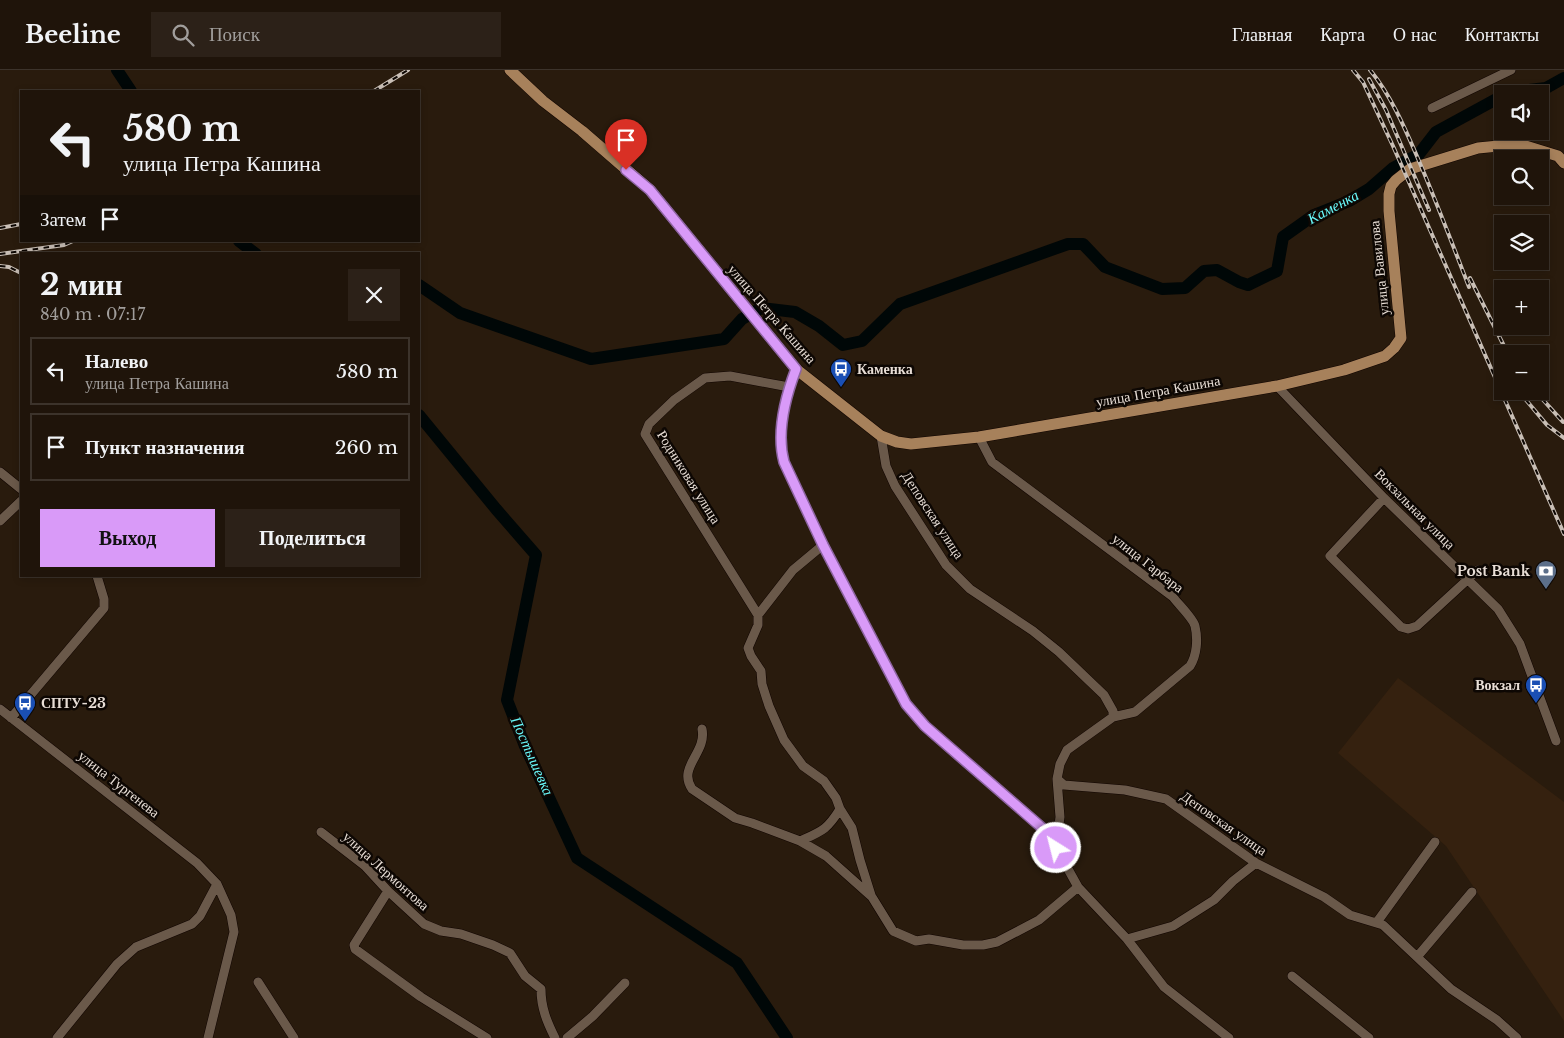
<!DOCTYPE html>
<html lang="ru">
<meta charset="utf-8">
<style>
body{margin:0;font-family:"Libre Baskerville",serif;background:#2c2118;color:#f1f3f6;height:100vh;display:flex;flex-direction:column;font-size:19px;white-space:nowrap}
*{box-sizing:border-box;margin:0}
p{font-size:16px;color:#a19e9c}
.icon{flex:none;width:28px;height:28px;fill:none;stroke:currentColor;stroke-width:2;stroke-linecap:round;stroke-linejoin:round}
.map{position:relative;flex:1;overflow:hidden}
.sheet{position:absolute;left:20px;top:182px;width:400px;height:325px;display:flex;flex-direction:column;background:#1f140a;border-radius:0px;box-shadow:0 2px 8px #0003,0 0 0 1px #3c332b}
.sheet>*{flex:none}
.banner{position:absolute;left:20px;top:20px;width:400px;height:152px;border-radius:0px;box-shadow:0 2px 8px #0003,0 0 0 1px #3c332b;background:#1f140a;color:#f1f3f6;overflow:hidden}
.buttons{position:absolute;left:1494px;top:15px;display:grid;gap:10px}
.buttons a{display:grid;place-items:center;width:55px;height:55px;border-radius:0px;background:#1f140a;box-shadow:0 2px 8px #0003,0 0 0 1px #3c332b;font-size:25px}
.pin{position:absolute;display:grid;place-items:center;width:42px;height:42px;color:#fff;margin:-51px -21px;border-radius:50% 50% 50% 0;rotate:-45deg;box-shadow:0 0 5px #0007}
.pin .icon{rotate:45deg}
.me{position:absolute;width:55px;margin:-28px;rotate:324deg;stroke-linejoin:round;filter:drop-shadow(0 0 4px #0008)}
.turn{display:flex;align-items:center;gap:18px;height:105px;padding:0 20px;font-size:22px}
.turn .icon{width:65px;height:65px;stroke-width:2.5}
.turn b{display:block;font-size:35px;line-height:42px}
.then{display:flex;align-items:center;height:48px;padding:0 20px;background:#0003;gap:10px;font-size:19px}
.round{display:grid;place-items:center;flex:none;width:52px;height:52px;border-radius:0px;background:#2c2118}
.overview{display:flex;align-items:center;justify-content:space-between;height:85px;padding:0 20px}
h1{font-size:30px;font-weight:800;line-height:38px}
.button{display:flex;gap:10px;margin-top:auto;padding:10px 20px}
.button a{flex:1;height:58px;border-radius:0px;background:#d99af8;color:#111;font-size:20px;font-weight:800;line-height:58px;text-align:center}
.button a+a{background:#2c2118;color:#f1f3f6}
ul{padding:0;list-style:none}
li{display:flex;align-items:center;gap:15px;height:68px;margin:0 10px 8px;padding:0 10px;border:2px solid #3c332b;border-radius:0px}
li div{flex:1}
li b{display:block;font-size:19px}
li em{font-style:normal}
header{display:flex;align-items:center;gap:30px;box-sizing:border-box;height:70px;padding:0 25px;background:#1f140a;border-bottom:1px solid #3c332b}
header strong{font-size:24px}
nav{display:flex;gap:28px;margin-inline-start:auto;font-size:18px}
.search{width:350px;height:45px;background:#2c2118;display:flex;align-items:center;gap:12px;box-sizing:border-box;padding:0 18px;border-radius:0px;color:#a19e9c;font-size:19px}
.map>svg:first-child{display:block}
.built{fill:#35210f}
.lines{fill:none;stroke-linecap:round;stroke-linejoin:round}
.river{stroke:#000707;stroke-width:12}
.minor-casing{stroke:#110500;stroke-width:10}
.major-casing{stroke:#110500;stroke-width:12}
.minor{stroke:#6a594a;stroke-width:9}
.major{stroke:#a7815b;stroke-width:11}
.rail-casing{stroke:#c9bfb6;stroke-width:4}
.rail{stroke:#0d0703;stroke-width:2;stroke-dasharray:5.5;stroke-linecap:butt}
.route-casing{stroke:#8d64a1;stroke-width:12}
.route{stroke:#d99af8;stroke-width:9}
.labels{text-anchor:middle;stroke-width:5;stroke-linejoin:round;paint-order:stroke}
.street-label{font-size:14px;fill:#e8ded6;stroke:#0d0703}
.poi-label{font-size:14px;font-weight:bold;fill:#e8ded6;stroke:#0d0703;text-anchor:start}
.water-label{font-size:15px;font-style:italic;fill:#69f8fa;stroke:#0d0703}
</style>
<header>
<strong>Beeline</strong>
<div class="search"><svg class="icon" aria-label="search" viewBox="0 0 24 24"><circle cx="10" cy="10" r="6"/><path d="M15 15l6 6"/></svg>Поиск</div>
<nav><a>Главная</a><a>Карта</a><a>О нас</a><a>Контакты</a></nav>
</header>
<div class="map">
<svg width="1564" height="968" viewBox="0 0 1564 968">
<rect width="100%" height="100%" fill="#291b0d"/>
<!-- built -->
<path class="built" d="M1398 608 1564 732V951L1446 776 1338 683Z"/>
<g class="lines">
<!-- river -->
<path class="river" d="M117 0 131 21
M1507 24 1511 22 1546 18 1564 8
M239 171 256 184
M419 215 460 243 591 289 724 269 742 249 761 238 795 242 819 256 843 275 862 271 900 234 1068 174H1083L1105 197 1162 219 1185 218 1204 201 1217 200 1239 212 1248 215 1277 201 1283 167 1314 145 1349 131 1369 119 1393 98 1419 84 1436 62 1502 26
M419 345 496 439 536 485 507 630 525 676 577 788 737 893 787 968"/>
<!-- minor casing -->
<g class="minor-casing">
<path id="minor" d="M1432 38 1511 0
M796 299C785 328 776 362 784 393L823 475 906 634 925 656 1048 763 1078 817 1127 869 1164 917 1229 968
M1277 316 1384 428 1498 539 1520 574 1556 671
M789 317 730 306 705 308 674 330 649 354 645 364 758 545V555L748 578 751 586 761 601 762 614 769 636 784 670 803 696 824 711 836 728 840 739C827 760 822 761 800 771
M881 366 886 396 895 416 946 495 970 519 1033 561 1059 582 1104 625 1113 641V647L1067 680 1060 694 1057 709 1060 747 1056 777
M979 367 992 392 1173 527C1178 534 1193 548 1195 556 1198 569 1197 585 1190 596L1135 642 1113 647
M0 402 21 419
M1384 428 1330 486 1401 557 1408 559 1417 556 1478 500
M0 451 21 431
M758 545 793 500 823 475
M0 639 197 793 217 814 231 845 234 862 208 968
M11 648 104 538V529L97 506
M702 659C707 683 677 697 692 719L735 748 752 753 800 771 826 786 872 827 893 861 916 871 929 869 963 875H983L997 872 1039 850 1078 817
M1057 709 1064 715 1125 720 1166 729 1256 793 1324 827 1350 845 1383 855 1451 919 1497 950 1517 968
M840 739 852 758 860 790 871 825
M321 762 365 796 388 821 424 854 441 861 461 864 493 875 510 883 525 906 541 919C541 938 547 952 555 968
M388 821 354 875 355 879 421 927 487 968
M1377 852 1435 772
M1127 869 1173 856 1214 830 1233 811 1256 793
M1417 887 1472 822
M1292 906 1369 968
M258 912 294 968
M57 968 117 894 136 877 192 854 200 846 217 814
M567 968 593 946 625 913"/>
</g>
<!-- major casing -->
<g class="major-casing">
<path id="major" d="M510 0 543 31 582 61 650 120 796 299 881 366 897 372 911 374 979 367 1277 316 1344 300 1385 286 1394 278 1401 268 1389 141V124L1391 116 1396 110 1410 99 1478 78 1519 74 1558 86 1564 93"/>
</g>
<!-- minor -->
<use href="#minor" class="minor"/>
<!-- major -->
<use href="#major" class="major"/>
<!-- rail casing -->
<g class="rail-casing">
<path id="rail" d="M1353 0 1363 12 1393 76 1564 464
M1370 0C1390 24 1404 56 1416 84 1435 128 1452 173 1469 217
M1369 9 1386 40 1429 140
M374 21 408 0
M0 158 21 154
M0 184 64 175 73 171
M0 196 9 197 21 203
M1470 208 1508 284
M1535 321 1563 352
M1526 330 1547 355 1564 368"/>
</g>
<!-- rail -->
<use href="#rail" class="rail"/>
</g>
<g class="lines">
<!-- route casing -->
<g class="route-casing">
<path id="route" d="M626 100 650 120 796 299C785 328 776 362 784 392L823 475 906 634 925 656 1048 763 1056 778"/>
</g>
<!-- route -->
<use href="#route" class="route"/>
</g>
<!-- icons -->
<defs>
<g id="bus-pin" transform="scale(1.125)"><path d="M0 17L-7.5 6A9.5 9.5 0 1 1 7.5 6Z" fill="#1a4fb4" stroke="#0d0703"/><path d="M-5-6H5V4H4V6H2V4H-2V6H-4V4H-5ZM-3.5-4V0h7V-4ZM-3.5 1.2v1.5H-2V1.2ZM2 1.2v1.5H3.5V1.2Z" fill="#fff"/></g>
<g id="bank-pin" transform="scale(1.125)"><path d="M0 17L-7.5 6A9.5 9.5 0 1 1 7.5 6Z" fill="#5c6f8a" stroke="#0d0703"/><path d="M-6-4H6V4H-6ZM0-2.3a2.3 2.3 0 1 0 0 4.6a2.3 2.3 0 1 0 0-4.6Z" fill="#fff"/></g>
</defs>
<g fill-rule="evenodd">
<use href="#bus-pin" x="841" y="299"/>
<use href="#bank-pin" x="1546" y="501"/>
<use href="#bus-pin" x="1536" y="615"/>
<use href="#bus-pin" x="25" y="633"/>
</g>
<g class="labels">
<!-- street labels -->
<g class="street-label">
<text transform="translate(1379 198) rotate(-96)" y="5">улица Вавилова</text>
<text transform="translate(772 244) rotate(49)" y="5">улица Петра Кашина</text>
<text transform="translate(1158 321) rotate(-10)" y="5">улица Петра Кашина</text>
<text transform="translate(689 407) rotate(58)" y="5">Родниковая улица</text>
<text transform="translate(1415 439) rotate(45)" y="5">Вокзальная улица</text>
<text transform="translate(933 445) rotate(57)" y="5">Деповская улица</text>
<text transform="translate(1148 493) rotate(38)" y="5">улица Гарбара</text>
<text transform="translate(119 714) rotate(38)" y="5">улица Тургенева</text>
<text transform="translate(1224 753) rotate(35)" y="5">Деповская улица</text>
<text transform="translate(386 801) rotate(42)" y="5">улица Лермонтова</text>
</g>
<!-- poi labels -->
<g class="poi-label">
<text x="857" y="304">Каменка</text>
<text x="1530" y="506" text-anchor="end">Post Bank</text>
<text x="1520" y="620" text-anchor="end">Вокзал</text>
<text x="41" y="638">СПТУ-23</text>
</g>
<!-- water labels -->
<g class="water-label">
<text transform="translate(1333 137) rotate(-28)" y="5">Каменка</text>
<text transform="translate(532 686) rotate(66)" y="5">Постышевка</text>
</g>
</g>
</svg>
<div class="buttons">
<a><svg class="icon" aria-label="sound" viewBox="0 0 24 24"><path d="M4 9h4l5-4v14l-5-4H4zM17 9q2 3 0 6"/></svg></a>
<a><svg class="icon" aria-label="search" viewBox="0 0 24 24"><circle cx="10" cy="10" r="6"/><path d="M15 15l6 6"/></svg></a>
<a><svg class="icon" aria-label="layers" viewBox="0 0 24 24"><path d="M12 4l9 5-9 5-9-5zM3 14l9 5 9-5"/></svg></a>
<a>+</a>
<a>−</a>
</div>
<div class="pin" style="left:626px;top:100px;background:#d93025"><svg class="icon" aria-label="arrive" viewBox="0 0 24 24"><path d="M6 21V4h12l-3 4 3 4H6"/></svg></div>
<svg class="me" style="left:1056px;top:778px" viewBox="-20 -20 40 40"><circle r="17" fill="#d99af8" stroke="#fff" stroke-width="3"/><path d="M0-11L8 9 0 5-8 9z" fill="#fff"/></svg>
<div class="banner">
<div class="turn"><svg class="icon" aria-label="left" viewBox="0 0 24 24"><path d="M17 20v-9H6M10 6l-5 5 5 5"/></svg><div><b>580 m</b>улица Петра Кашина</div></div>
<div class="then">Затем<svg class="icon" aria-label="arrive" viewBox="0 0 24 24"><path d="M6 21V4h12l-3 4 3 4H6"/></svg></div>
</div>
<section class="sheet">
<div class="overview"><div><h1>2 мин</h1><p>840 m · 07:17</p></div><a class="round"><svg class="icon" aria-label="close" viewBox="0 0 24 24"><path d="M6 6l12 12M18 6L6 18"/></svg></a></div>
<ul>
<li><svg class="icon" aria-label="left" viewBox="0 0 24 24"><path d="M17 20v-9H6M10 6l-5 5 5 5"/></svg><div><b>Налево</b><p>улица Петра Кашина</p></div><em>580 m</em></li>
<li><svg class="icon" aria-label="arrive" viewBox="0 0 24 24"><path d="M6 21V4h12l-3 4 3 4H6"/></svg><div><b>Пункт назначения</b></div><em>260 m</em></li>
</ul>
<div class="button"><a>Выход</a><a>Поделиться</a></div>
</section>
</div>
